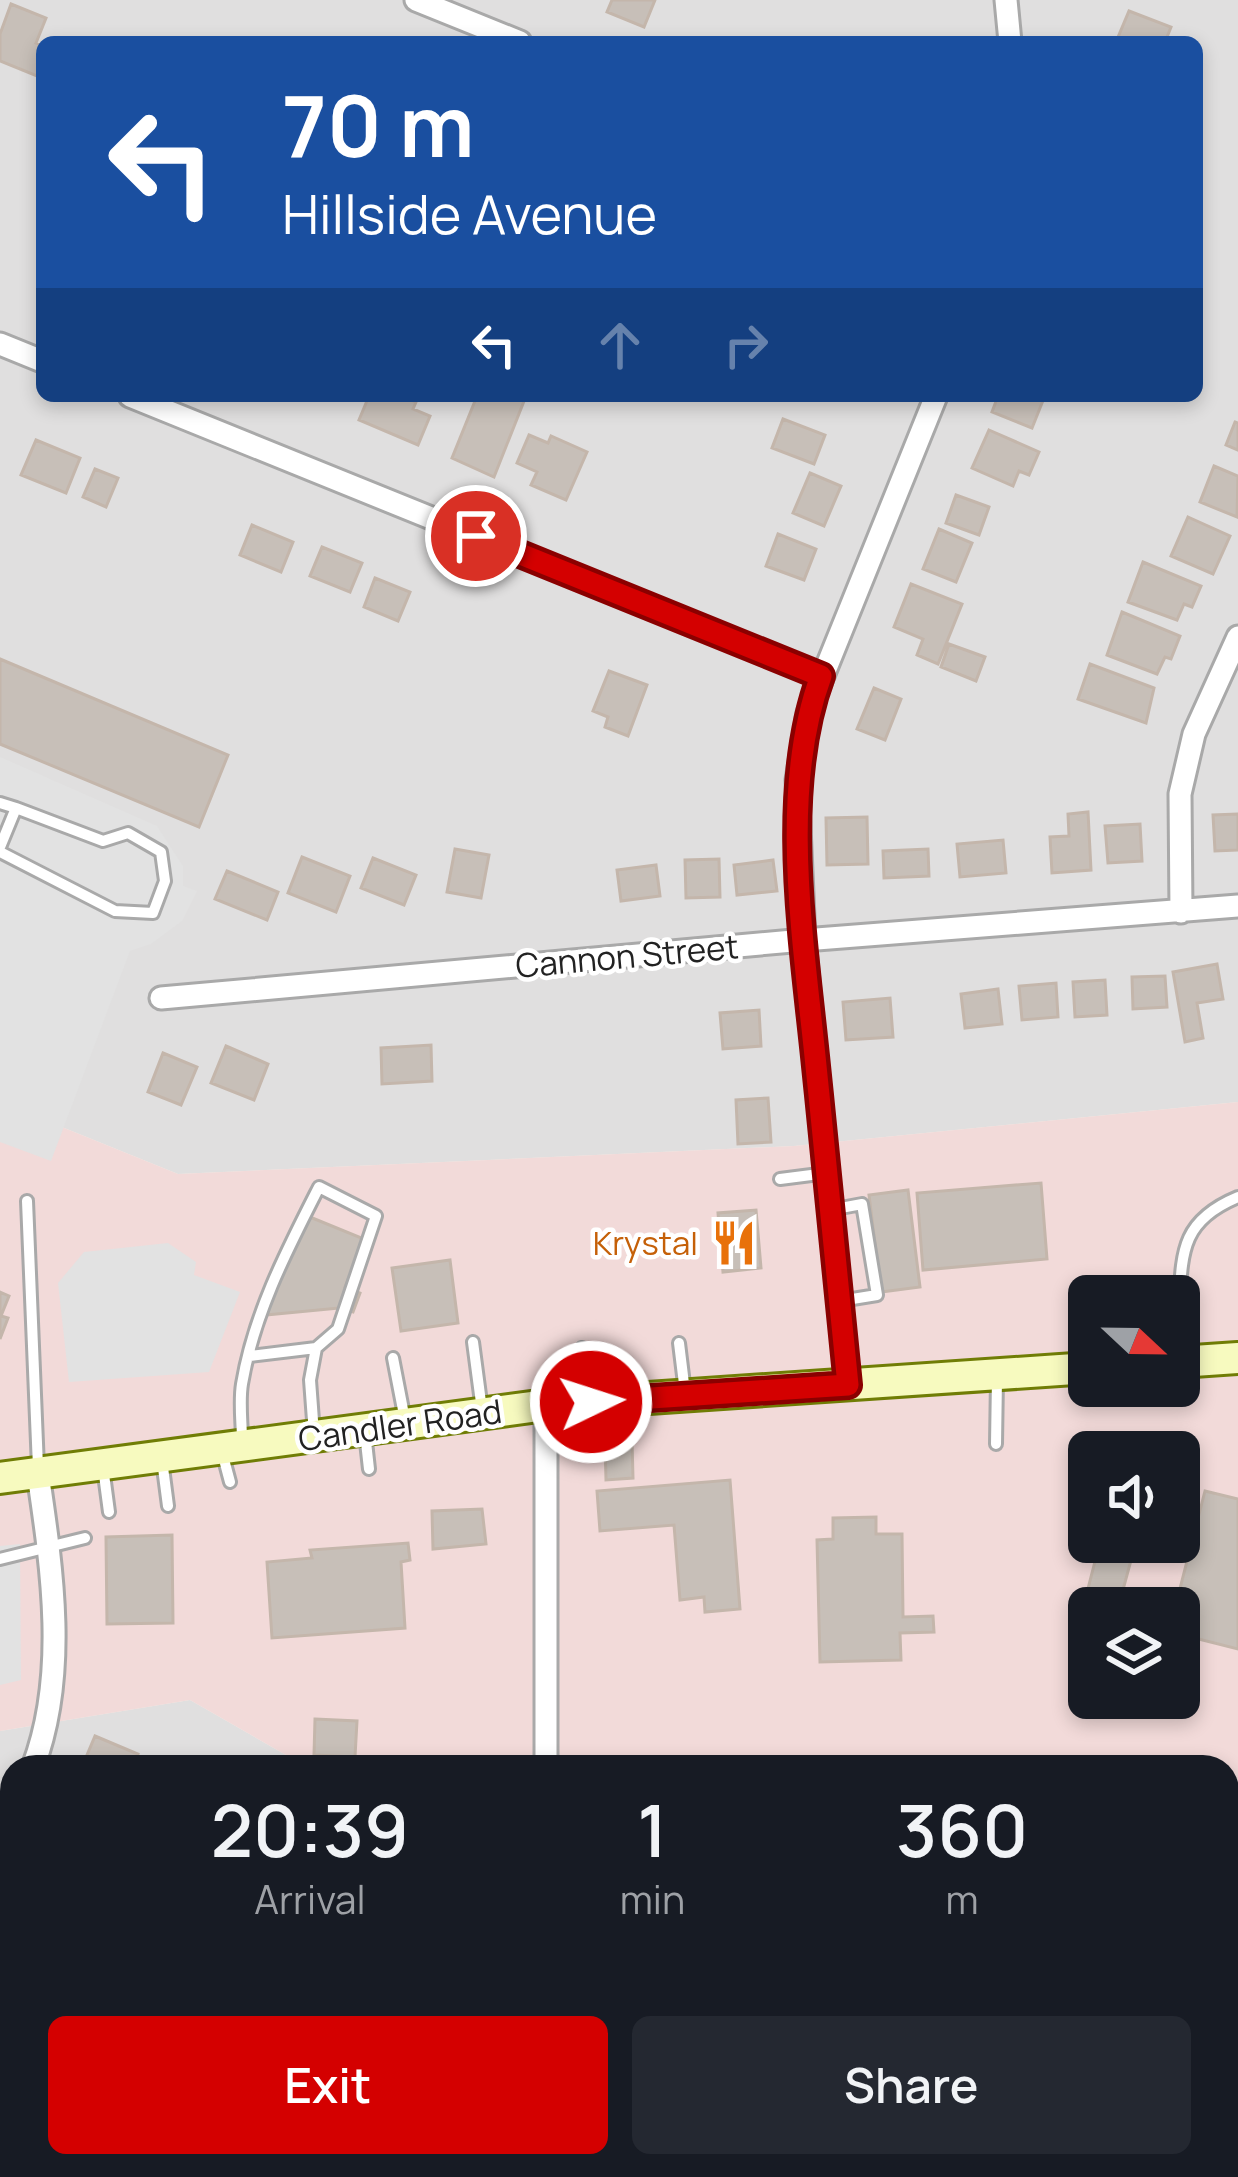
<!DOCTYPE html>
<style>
body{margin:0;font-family:Manrope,sans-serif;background:#242831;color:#f1f3f6;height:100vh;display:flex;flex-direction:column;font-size:45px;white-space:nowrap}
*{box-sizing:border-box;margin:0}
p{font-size:39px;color:#9ea1a6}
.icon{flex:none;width:66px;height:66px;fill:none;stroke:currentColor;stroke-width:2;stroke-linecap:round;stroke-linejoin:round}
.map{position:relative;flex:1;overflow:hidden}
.panel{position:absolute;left:0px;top:1755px;width:1239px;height:423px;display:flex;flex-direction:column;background:#171b24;border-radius:36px 36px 0 0;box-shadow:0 6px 18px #0003}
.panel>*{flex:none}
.banner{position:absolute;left:36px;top:36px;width:1167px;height:366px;border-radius:18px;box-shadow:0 6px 18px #0003;background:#1a4fa0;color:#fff;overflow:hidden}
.needle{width:78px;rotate:112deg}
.fabs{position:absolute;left:1068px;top:1275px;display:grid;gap:24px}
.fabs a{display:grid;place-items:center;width:132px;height:132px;border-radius:18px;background:#171b24;box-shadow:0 6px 18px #0003;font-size:60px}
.pin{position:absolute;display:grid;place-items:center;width:102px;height:102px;color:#fff;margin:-51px;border:6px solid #fff;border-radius:50%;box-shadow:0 3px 12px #0007}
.me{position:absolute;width:132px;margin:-66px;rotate:86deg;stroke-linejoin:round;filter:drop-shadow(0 0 9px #0008)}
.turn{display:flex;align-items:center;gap:42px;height:252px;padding:0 48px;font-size:54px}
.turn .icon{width:156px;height:156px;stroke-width:2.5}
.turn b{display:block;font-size:84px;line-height:102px}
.lanes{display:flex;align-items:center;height:114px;padding:0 48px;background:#0003;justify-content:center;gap:60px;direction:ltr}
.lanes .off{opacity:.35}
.eta{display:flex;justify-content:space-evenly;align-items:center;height:204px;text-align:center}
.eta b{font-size:72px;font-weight:600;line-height:84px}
.button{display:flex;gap:24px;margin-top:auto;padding:24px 48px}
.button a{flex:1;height:138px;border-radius:18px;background:#d40000;color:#fff;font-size:48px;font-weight:600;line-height:138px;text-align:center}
.button a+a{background:#242831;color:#f1f3f6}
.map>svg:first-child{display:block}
.residential{fill:#e0dfdf;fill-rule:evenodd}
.commercial{fill:#f2dad9;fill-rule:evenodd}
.parking{fill:#e2e2e2}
.building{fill:#c7bfb8;stroke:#c4b6ab;stroke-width:3}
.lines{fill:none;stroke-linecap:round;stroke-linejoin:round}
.service-casing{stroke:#a9a9a9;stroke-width:16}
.minor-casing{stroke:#a9a9a9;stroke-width:27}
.secondary-casing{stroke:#707d05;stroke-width:36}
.service{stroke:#fff;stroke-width:10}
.minor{stroke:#fff;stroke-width:21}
.secondary{stroke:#f7fabf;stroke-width:30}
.route-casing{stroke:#8a0000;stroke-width:30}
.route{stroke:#d40000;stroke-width:21}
.labels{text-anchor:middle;stroke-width:9;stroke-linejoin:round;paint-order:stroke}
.street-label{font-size:33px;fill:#222;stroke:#fff}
.food-label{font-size:33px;fill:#c56008;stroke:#fff;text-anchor:end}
</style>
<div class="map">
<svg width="1238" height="2177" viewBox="0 0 1238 2177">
<rect width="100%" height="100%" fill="#f2efe9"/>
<!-- residential -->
<path class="residential" d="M0 0H1238V1102L794 1146 178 1174 0 1102ZM42 42H1197V396H42Z
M190 1700 307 1767H12V2166H1138L1133 2177H0V1731Z"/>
<!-- commercial -->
<path class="commercial" d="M0 1102 178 1174 794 1146 1238 1102V2177H1133L1138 2166H1227V1767H307L190 1700 0 1731ZM1089 1296H1179V1386H1089ZM1089 1452H1179V1542H1089ZM1089 1608H1179V1698H1089Z"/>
<!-- parking -->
<path class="parking" d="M0 757 157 826 183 866V886L197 891 182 921 151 944 130 951 51 1161 0 1142Z
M168 1243 196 1262 194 1275 240 1292 209 1372 69 1382 58 1283 84 1252Z
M20 1544 21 1680 0 1685V1546Z"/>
<!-- building -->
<path class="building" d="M612 0H655L644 27 607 12Z
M11 4 46 18 36 43 42 45V78L0 61V34Z
M1129 11 1171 27 1165 42H1116Z
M369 396H401L416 402 413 409 430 416 418 445 359 420Z
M477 396H526L494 477 452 458Z
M998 396 1044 398 1032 428 992 412Z
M783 419 825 435 814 464 772 448Z
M1235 422 1238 423V450L1226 445Z
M989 430 1039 452 1029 475 1019 471 1013 486 972 468Z
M529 435 548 443 551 436 587 452 566 500 531 485 537 472 517 463Z
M36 440 80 458 66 493 21 475Z
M1214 466 1238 476 1237 517 1200 502Z
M95 469 118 478 106 507 83 497Z
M810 473 841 486 824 526 793 513Z
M956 495 989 507 979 535 946 523Z
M1188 517 1230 536 1213 574 1171 556Z
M252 525 293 542 281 572 240 555Z
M939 529 972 543 956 582 923 569Z
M778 534 816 549 804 580 766 566Z
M322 547 362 563 350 592 310 576Z
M1143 562 1201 586 1192 607 1184 604 1177 620 1128 602Z
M375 578 410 592 398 621 364 607Z
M911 584 962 604 938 664 917 655 923 639 894 627Z
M1122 612 1180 636 1171 659 1165 657 1157 674 1107 655Z
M949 644 985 657 976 681 941 667Z
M0 659 228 755 199 827 0 744Z
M1090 664 1154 688 1146 723 1078 699Z
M609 671 647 685 628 736 605 727 608 717 593 711Z
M874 688 901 699 885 740 857 729Z
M1088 812 1091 870 1052 873 1050 837 1069 836 1068 814Z
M1238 814V850L1215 851 1213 815Z
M867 817 868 864 827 865 826 818Z
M1140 824 1142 861 1108 863 1105 826Z
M1003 840 1006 873 960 877 957 844Z
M455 849 489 855 481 898 447 892Z
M928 849 929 876 884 878 883 851Z
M302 857 350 876 336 912 288 893Z
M373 858 416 875 404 905 361 888Z
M719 859 720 897 686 898 685 860Z
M773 860 777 891 737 895 734 865Z
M656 865 660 896 621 901 617 870Z
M227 871 278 892 267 920 215 899Z
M1217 964 1223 999 1197 1003 1203 1038 1185 1042 1173 972Z
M1165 976 1167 1007 1133 1009 1132 977Z
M1105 980 1107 1015 1075 1017 1073 982Z
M1056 983 1058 1017 1022 1020 1019 986Z
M998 989 1002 1024 965 1028 961 994Z
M890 998 893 1037 846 1040 843 1002Z
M759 1010 761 1046 723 1049 720 1013Z
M431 1045 432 1081 382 1084 381 1048Z
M226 1046 268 1064 254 1100 211 1083Z
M163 1053 197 1067 181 1105 148 1092Z
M768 1098 771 1142 738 1144 736 1100Z
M1041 1183 1047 1259 923 1270 917 1193Z
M908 1190 920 1287 881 1292 869 1195Z
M756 1210 761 1268 723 1272 718 1213Z
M305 1215 364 1239 345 1287 360 1293 353 1312 339 1308 266 1315Z
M450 1260 458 1323 401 1331 392 1268Z
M0 1292 9 1296 1 1316 8 1318 0 1339Z
M632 1440 633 1478 606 1480 605 1442Z
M730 1480 740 1609 705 1612 704 1597 680 1600 674 1525 600 1531 597 1491Z
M1205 1491 1238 1499V1649L1179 1634V1608H1175Z
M482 1509 486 1544 433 1549 432 1511Z
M876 1517V1534H902L903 1617 933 1616 934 1632 900 1633 901 1660 820 1662 817 1540 833 1539V1518Z
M172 1535 173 1623 107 1624 106 1537Z
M1100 1542H1136L1118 1608H1089V1652L1073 1647Z
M408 1543 410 1560 401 1562 405 1628 272 1638 267 1562 312 1558 310 1550Z
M315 1719 357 1721 355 1757 314 1755Z
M95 1736 138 1754 133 1767H82Z
M6 1986 12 1987V2025L0 2022Z
M0 2043 12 2047 6 2080 0 2078Z
M1227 2125 1238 2129V2168L1227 2163Z
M935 2166H965L978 2171 976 2177H931Z
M1185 2166H1218L1214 2177Z"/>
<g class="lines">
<!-- service casing -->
<g class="service-casing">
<path id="service" d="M0 803 16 808 0 847
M0 852 115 911 153 913 165 881 161 852 128 833 103 841 16 808
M780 1179 827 1173
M27 1201 38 1467
M830 1210 862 1204 877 1295 840 1301
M1179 1309C1182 1253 1180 1221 1238 1197
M1179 1325 1182 1358
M473 1342 482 1410
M679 1343 685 1392
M582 1348 590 1399
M393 1358 405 1420
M365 1433 369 1469
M314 1434 310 1380 316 1348
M242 1441C242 1423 239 1402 242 1384 254 1313 287 1250 319 1187L376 1216 338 1329 316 1348 250 1356
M996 1444 997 1378
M222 1452 230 1482
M162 1460 168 1506
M103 1467 109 1512
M0 1559 85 1538"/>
</g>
<!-- minor casing -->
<g class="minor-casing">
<path id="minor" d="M416 0 520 42
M1006 0 1010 42
M0 344 42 361
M130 396 821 676
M1181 912 1180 794 1194 734 1238 637
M161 998 804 940 1238 906
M848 1385 804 940 797 780 808 713 936 396
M546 1405V1767
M33 1767C68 1675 52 1569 38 1474
M0 1855 12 1823
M1227 2044 1238 2049
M438 2177 441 2166
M751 2177 775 2166"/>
</g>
<!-- secondary casing -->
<g class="secondary-casing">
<path id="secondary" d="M1179 1362 1238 1358
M0 1478 546 1405 1089 1368"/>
</g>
<!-- service -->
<use href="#service" class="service"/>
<!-- minor -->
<use href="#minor" class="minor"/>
<!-- secondary -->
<use href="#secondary" class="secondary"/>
</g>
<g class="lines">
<!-- route casing -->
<g class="route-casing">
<path id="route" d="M476 536 821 676C778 792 804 944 816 1066 827 1172 837 1278 848 1385L591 1402"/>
</g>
<!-- route -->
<use href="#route" class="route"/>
</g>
<!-- icons -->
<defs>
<g id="restaurant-bare" transform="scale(3.6)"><path d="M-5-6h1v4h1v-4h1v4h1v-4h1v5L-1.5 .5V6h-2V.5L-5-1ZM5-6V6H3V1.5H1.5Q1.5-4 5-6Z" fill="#e8710a" stroke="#fff" stroke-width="2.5" paint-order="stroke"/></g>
</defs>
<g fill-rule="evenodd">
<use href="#restaurant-bare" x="734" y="1243"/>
</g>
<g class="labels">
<!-- street labels -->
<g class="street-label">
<text transform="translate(627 956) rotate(-5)" y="12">Cannon Street</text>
<text transform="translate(400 1425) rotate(-8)" y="12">Candler Road</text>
</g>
<!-- food labels -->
<g class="food-label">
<text x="698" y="1255">Krystal</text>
</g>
</g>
</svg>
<div class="fabs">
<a><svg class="needle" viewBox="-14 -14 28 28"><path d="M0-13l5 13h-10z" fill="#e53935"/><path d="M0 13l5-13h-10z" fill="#9ea1a6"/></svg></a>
<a><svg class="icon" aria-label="sound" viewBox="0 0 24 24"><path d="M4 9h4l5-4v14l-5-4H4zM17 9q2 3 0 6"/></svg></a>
<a><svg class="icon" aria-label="layers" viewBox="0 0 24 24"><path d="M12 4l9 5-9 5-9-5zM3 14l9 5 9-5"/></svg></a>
</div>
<div class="pin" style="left:476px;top:536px;background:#d93025"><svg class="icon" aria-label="arrive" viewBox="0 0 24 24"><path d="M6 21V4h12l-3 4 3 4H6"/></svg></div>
<svg class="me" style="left:591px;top:1402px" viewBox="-20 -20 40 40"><circle r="17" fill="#d40000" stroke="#fff" stroke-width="3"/><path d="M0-11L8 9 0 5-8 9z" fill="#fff"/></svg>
<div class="banner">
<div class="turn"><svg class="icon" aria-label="left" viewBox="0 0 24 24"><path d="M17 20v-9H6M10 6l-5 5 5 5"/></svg><div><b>70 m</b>Hillside Avenue</div></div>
<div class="lanes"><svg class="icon" aria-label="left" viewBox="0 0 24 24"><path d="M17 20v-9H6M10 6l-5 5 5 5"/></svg><svg class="icon off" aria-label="ahead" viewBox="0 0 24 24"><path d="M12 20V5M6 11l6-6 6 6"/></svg><svg class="icon off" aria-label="right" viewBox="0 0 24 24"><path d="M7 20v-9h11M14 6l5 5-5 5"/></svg></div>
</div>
<section class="panel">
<div class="eta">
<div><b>20:39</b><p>Arrival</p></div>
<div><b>1</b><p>min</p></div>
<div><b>360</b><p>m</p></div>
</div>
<div class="button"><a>Exit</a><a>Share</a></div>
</section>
</div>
